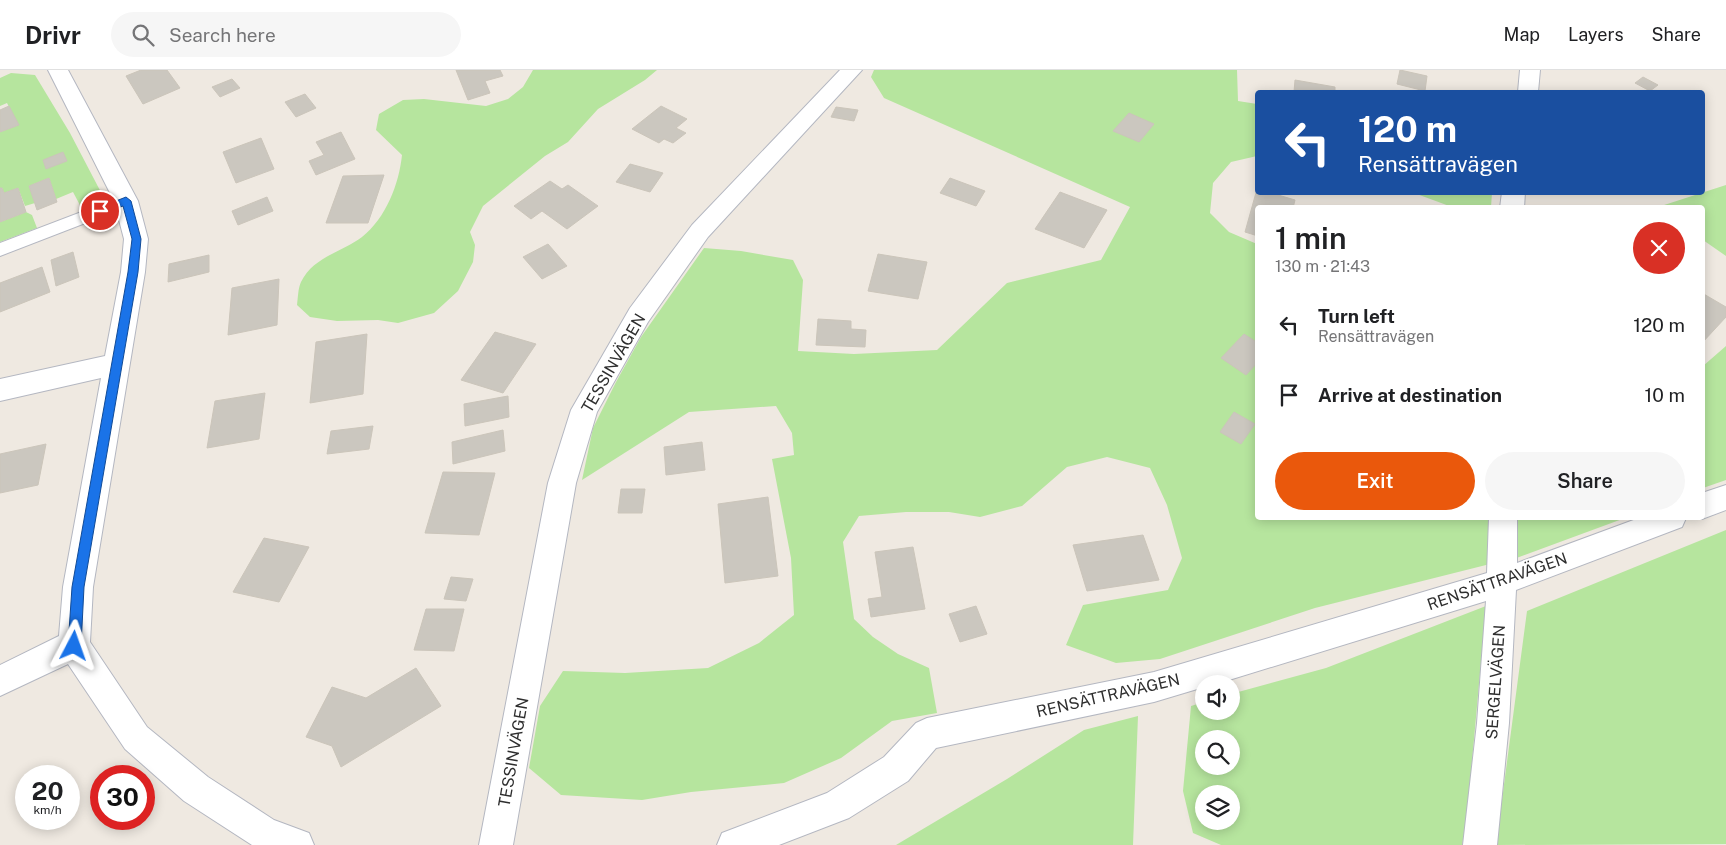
<!DOCTYPE html>
<meta charset="utf-8">
<style>
body{margin:0;font-family:"Public Sans",sans-serif;background:#f6f6f6;color:#202124;height:100vh;display:flex;flex-direction:column;font-size:19px;white-space:nowrap}
*{box-sizing:border-box;margin:0}
p{font-size:16px;color:#757577}
.icon{flex:none;width:28px;height:28px;fill:none;stroke:currentColor;stroke-width:2;stroke-linecap:round;stroke-linejoin:round}
.map{position:relative;flex:1;overflow:hidden}
.side{position:absolute;left:1255px;top:135px;width:450px;height:315px;display:flex;flex-direction:column;background:#fff;border-radius:5px;box-shadow:0 2px 12px #0003}
.side>*{flex:none}
.banner{position:absolute;left:1255px;top:20px;width:450px;height:105px;border-radius:5px;box-shadow:0 2px 12px #0003;background:#1a4fa0;color:#fff;overflow:hidden}
.fabs{position:absolute;left:1195px;top:605px;display:grid;gap:10px}
.fabs a{display:grid;place-items:center;width:45px;height:45px;border-radius:50%;background:#fff;box-shadow:0 2px 12px #0003;font-size:25px}
.speed{position:absolute;left:15px;top:695px;display:flex;gap:10px;font-size:25px;font-weight:700;text-align:center}
.speed>*{display:grid;place-content:center;width:65px;height:65px;border-radius:50%;background:#fff;box-shadow:0 2px 12px #0003;line-height:1}
.speed small{font-size:12px;font-weight:400}
.speed .limit{border:8px solid #d22;background:#fff;color:#111}
.pin{position:absolute;display:grid;place-items:center;width:42px;height:42px;color:#fff;margin:-21px;border:2px solid #fff;border-radius:50%;box-shadow:0 1px 5px #0007}
.me{position:absolute;width:55px;margin:-28px;rotate:4deg;stroke-linejoin:round;filter:drop-shadow(0 0 4px #0008)}
.turn{display:flex;align-items:center;gap:18px;height:105px;padding:0 20px;font-size:22px}
.turn .icon{width:65px;height:65px;stroke-width:2.5}
.turn b{display:block;font-size:35px;line-height:42px}
.round{display:grid;place-items:center;flex:none;width:52px;height:52px;border-radius:26px;background:#f6f6f6}
.summary{display:flex;align-items:center;justify-content:space-between;height:85px;padding:0 20px}
h1{font-size:30px;font-weight:600;line-height:38px}
.action{display:flex;gap:10px;margin-top:auto;padding:10px 20px}
.action a{flex:1;height:58px;border-radius:30px;background:#ea580c;color:#fff;font-size:20px;font-weight:600;line-height:58px;text-align:center}
.action a+a{background:#f6f6f6;color:#202124}
ul{padding:0;list-style:none}
li{display:flex;align-items:center;gap:15px;height:70px;padding:0 20px}
li div{flex:1}
li b{display:block;font-size:19px}
li em{font-style:normal}
header{display:flex;align-items:center;gap:30px;box-sizing:border-box;height:70px;padding:0 25px;background:#fff;border-bottom:1px solid #e0e0e0}
header strong{font-size:24px}
nav{display:flex;gap:28px;margin-inline-start:auto;font-size:18px}
.search{width:350px;height:45px;background:#f6f6f6;display:flex;align-items:center;gap:12px;box-sizing:border-box;padding:0 18px;border-radius:28px;color:#757577;font-size:19px}
.map>svg:first-child{display:block}
.green{fill:#b6e59e;fill-rule:evenodd}
.building{fill:#cbc7bf;stroke:#cbc5ba}
.lines{fill:none;stroke-linecap:round;stroke-linejoin:round}
.lane-casing{stroke:#b4b7c1;stroke-width:2}
.street-casing{stroke:#b4b7c1;stroke-width:2}
.lane{fill:#fff;fill-rule:evenodd}
.street{fill:#fff;fill-rule:evenodd}
.route{fill:#1a73e8;stroke:#114b97}
.labels{text-anchor:middle;stroke-width:4;stroke-linejoin:round;paint-order:stroke}
.street-label{font-size:16px;fill:#2e2e2e;stroke:#fff}
</style>
<header>
<strong>Drivr</strong>
<div class="search"><svg class="icon" aria-label="search" viewBox="0 0 24 24"><circle cx="10" cy="10" r="6"/><path d="M15 15l6 6"/></svg>Search here</div>
<nav><a>Map</a><a>Layers</a><a>Share</a></nav>
</header>
<div class="map">
<svg width="1726" height="775" viewBox="0 0 1726 775">
<rect width="100%" height="100%" fill="#efe9e1"/>
<!-- green -->
<path class="green" d="M533 0H657L645 10 598 39 568 72 545 86 483 136 470 162 475 175 473 192 458 221 434 243 398 253 378 250 337 251 310 247 297 235C298 228 298 218 301 212 313 187 342 182 362 167 386 148 399 114 402 85L376 60 379 44 403 30 424 29 486 36 508 29 523 17Z
M874 0H1237L1238 31 1257 34V86L1231 92 1213 113 1210 143 1229 162 1257 174 1258 448H1495L1494 493 1315 538 1160 589 1116 593 1066 575 1083 535 1168 520 1182 488 1167 435 1150 398 1107 387 1067 397 1022 436 980 447 949 442H906L859 446 843 472 854 549 873 567 898 584 929 598 937 643 892 651 841 688 784 713 691 722 642 730 561 725 529 698 540 636 563 601 625 603 708 598 759 573 794 545 791 488 772 389 794 385 792 363 776 336 689 342 582 410 593 358 616 312 641 267 704 178 741 181 793 190 803 210 798 281 854 284 937 280 1007 213 1101 190 1130 137 884 28 871 7Z
M11 3 35 5 70 63 105 130 82 139 73 122 56 129 49 108 29 116 35 133 25 136 18 118 4 123 2 118H0V62L18 55 7 33 0 36V8Z
M1726 115V186L1703 170 1702 138 1658 137Z
M1414 123H1492L1491 137H1452Z
M26 142 32 145 37 158 0 172V152Z
M1726 276V410L1703 418V296Z
M1512 448H1625L1511 490Z
M1726 460V774L1496 775 1527 541Z
M1486 536 1467 747 1462 775H1221L1193 763 1183 721 1191 636 1204 632V641H1231V624L1326 598ZM1204 669H1231V696H1204ZM1204 724H1231V751H1204Z
M1138 646 1133 775H896L1007 709 1084 660Z"/>
<!-- building -->
<path class="building" d="M141 0H167L180 18 143 34 126 6Z
M456 0H500L503 6 485 11 490 23 468 30Z
M1400 0 1427 6 1425 21 1397 14Z
M1643 7 1658 15 1650 21 1635 13Z
M232 9 240 18 220 27 212 17Z
M1295 10 1335 17V22H1294Z
M305 24 316 38 296 47 285 32Z
M9 36 19 55 0 62V40Z
M661 36 687 49 676 58 686 63 673 73 664 69 659 73 632 59Z
M836 37 858 40 854 51 831 47Z
M1129 43 1154 54 1139 72 1113 61Z
M341 62 355 89 316 105 309 91 324 85 316 72Z
M261 68 274 99 236 113 223 82Z
M63 82 67 91 46 99 43 90Z
M630 94 663 103 650 122 616 112Z
M384 105 368 153H326L343 106Z
M49 108 57 132 37 140 29 116Z
M950 108 985 121 976 136 940 123Z
M550 111 562 119 568 115 598 136 567 159 542 141 531 149 514 136Z
M0 118H2L4 123 18 118 26 142 0 152Z
M1257 119 1258 122H1268L1295 130 1293 138H1258V166L1245 162Z
M1060 122 1107 140 1084 178 1035 159Z
M267 127 273 141 238 155 232 141Z
M548 174 567 196 542 209 523 187Z
M73 182 79 207 56 216 51 190Z
M878 184 927 192 918 229 868 221Z
M209 185V202L168 212 169 194Z
M42 197 50 222 0 242V213Z
M279 209 277 255 228 265 232 218Z
M1702 223 1726 237V247L1702 273Z
M818 249 851 251V259L866 260 865 277 816 275Z
M495 262 536 274 503 323 461 310Z
M367 264 363 324 310 333 316 272Z
M1244 264 1258 273V292L1246 305 1221 288Z
M265 323 259 369 207 378 215 331Z
M508 326 509 347 465 356 464 334Z
M1234 342 1255 354 1241 374 1220 362Z
M373 356 369 379 327 384 331 361Z
M503 360 505 381 453 394 452 372Z
M702 372 705 400 666 405 664 377Z
M46 374 38 415 0 423V384Z
M443 402 495 403 479 465 425 463Z
M621 419H645L642 443H618Z
M768 427 778 506 725 513 718 434Z
M1143 465 1159 510 1087 521 1073 475Z
M264 468 309 477 279 532 233 522Z
M913 477 925 539 871 547 868 529 882 527 875 482Z
M451 507 473 509 466 531 444 529Z
M976 536 987 564 960 572 949 544Z
M426 539H464L454 581 414 580Z
M416 598 441 636 341 697 332 676 306 667 332 617 366 628Z"/>
<g class="lines">
<!-- lane casing -->
<g class="lane-casing">
<path id="lane" d="M126 125 132 127 134 131 132 135 0 186V173Z"/>
</g>
<!-- street casing -->
<g class="street-casing">
<path id="street" d="M48 0H68L138 131 148 169 145 202 93 517 90 572 147 657 208 707 274 750 309 763 314 775H252L184 731 125 679 68 594 0 626V595L59 566 63 517 101 308 0 331V309L105 286 121 202 124 169 114 131Z
M840 0H862L708 167 648 252 597 342 576 413 513 775H479L548 413 571 340 630 238 692 155Z
M1520 0H1540L1538 22H1518Z
M1502 122H1525L1524 138H1500Z
M1726 415V440L1702 449 1699 448H1702V423Z
M1489 448H1517V493L1639 448H1686L1682 457 1516 520 1509 653 1497 775H1463L1477 653 1486 531 1216 614H1204V617L1154 632 936 678 908 711 849 748 779 775H717L722 763 827 723 884 687 916 653 927 648 1154 602 1487 503Z"/>
</g>
<!-- lane -->
<use href="#lane" class="lane"/>
<!-- street -->
<use href="#street" class="street"/>
</g>
<!-- route -->
<path class="route" d="M126 127 131 131 141 169 138 202 84 517 81 576 79 580 74 582 70 580 68 576 72 517 128 202 132 169 123 136 100 145 95 141 96 139Z"/>
<g class="labels">
<!-- street labels -->
<g class="street-label">
<text transform="translate(613 293) rotate(-60)" y="6">TESSINVÄGEN</text>
<text transform="translate(1497 511) rotate(-19)" y="6">RENSÄTTRAVÄGEN</text>
<text transform="translate(1495 612) rotate(-86)" y="6">SERGELVÄGEN</text>
<text transform="translate(1108 625) rotate(-13)" y="6">RENSÄTTRAVÄGEN</text>
<text transform="translate(513 682) rotate(-80)" y="6">TESSINVÄGEN</text>
</g>
</g>
</svg>
<div class="fabs">
<a><svg class="icon" aria-label="sound" viewBox="0 0 24 24"><path d="M4 9h4l5-4v14l-5-4H4zM17 9q2 3 0 6"/></svg></a>
<a><svg class="icon" aria-label="search" viewBox="0 0 24 24"><circle cx="10" cy="10" r="6"/><path d="M15 15l6 6"/></svg></a>
<a><svg class="icon" aria-label="layers" viewBox="0 0 24 24"><path d="M12 4l9 5-9 5-9-5zM3 14l9 5 9-5"/></svg></a>
</div>
<div class="speed"><div>20<small>km/h</small></div><div class="limit">30</div></div>
<div class="pin" style="left:100px;top:141px;background:#d93025"><svg class="icon" aria-label="arrive" viewBox="0 0 24 24"><path d="M6 21V4h12l-3 4 3 4H6"/></svg></div>
<svg class="me" style="left:74px;top:576px" viewBox="-20 -20 40 40"><path d="M0-17L14 15 0 8-14 15z" fill="#1a73e8" stroke="#fff" stroke-width="4"/></svg>
<div class="banner">
<div class="turn"><svg class="icon" aria-label="left" viewBox="0 0 24 24"><path d="M17 20v-9H6M10 6l-5 5 5 5"/></svg><div><b>120 m</b>Rensättravägen</div></div>
</div>
<section class="side">
<div class="summary"><div><h1>1 min</h1><p>130 m · 21:43</p></div><a class="round" style="background:#d93025;color:#fff"><svg class="icon" aria-label="close" viewBox="0 0 24 24"><path d="M6 6l12 12M18 6L6 18"/></svg></a></div>
<ul>
<li><svg class="icon" aria-label="left" viewBox="0 0 24 24"><path d="M17 20v-9H6M10 6l-5 5 5 5"/></svg><div><b>Turn left</b><p>Rensättravägen</p></div><em>120 m</em></li>
<li><svg class="icon" aria-label="arrive" viewBox="0 0 24 24"><path d="M6 21V4h12l-3 4 3 4H6"/></svg><div><b>Arrive at destination</b></div><em>10 m</em></li>
</ul>
<div class="action"><a>Exit</a><a>Share</a></div>
</section>
</div>
